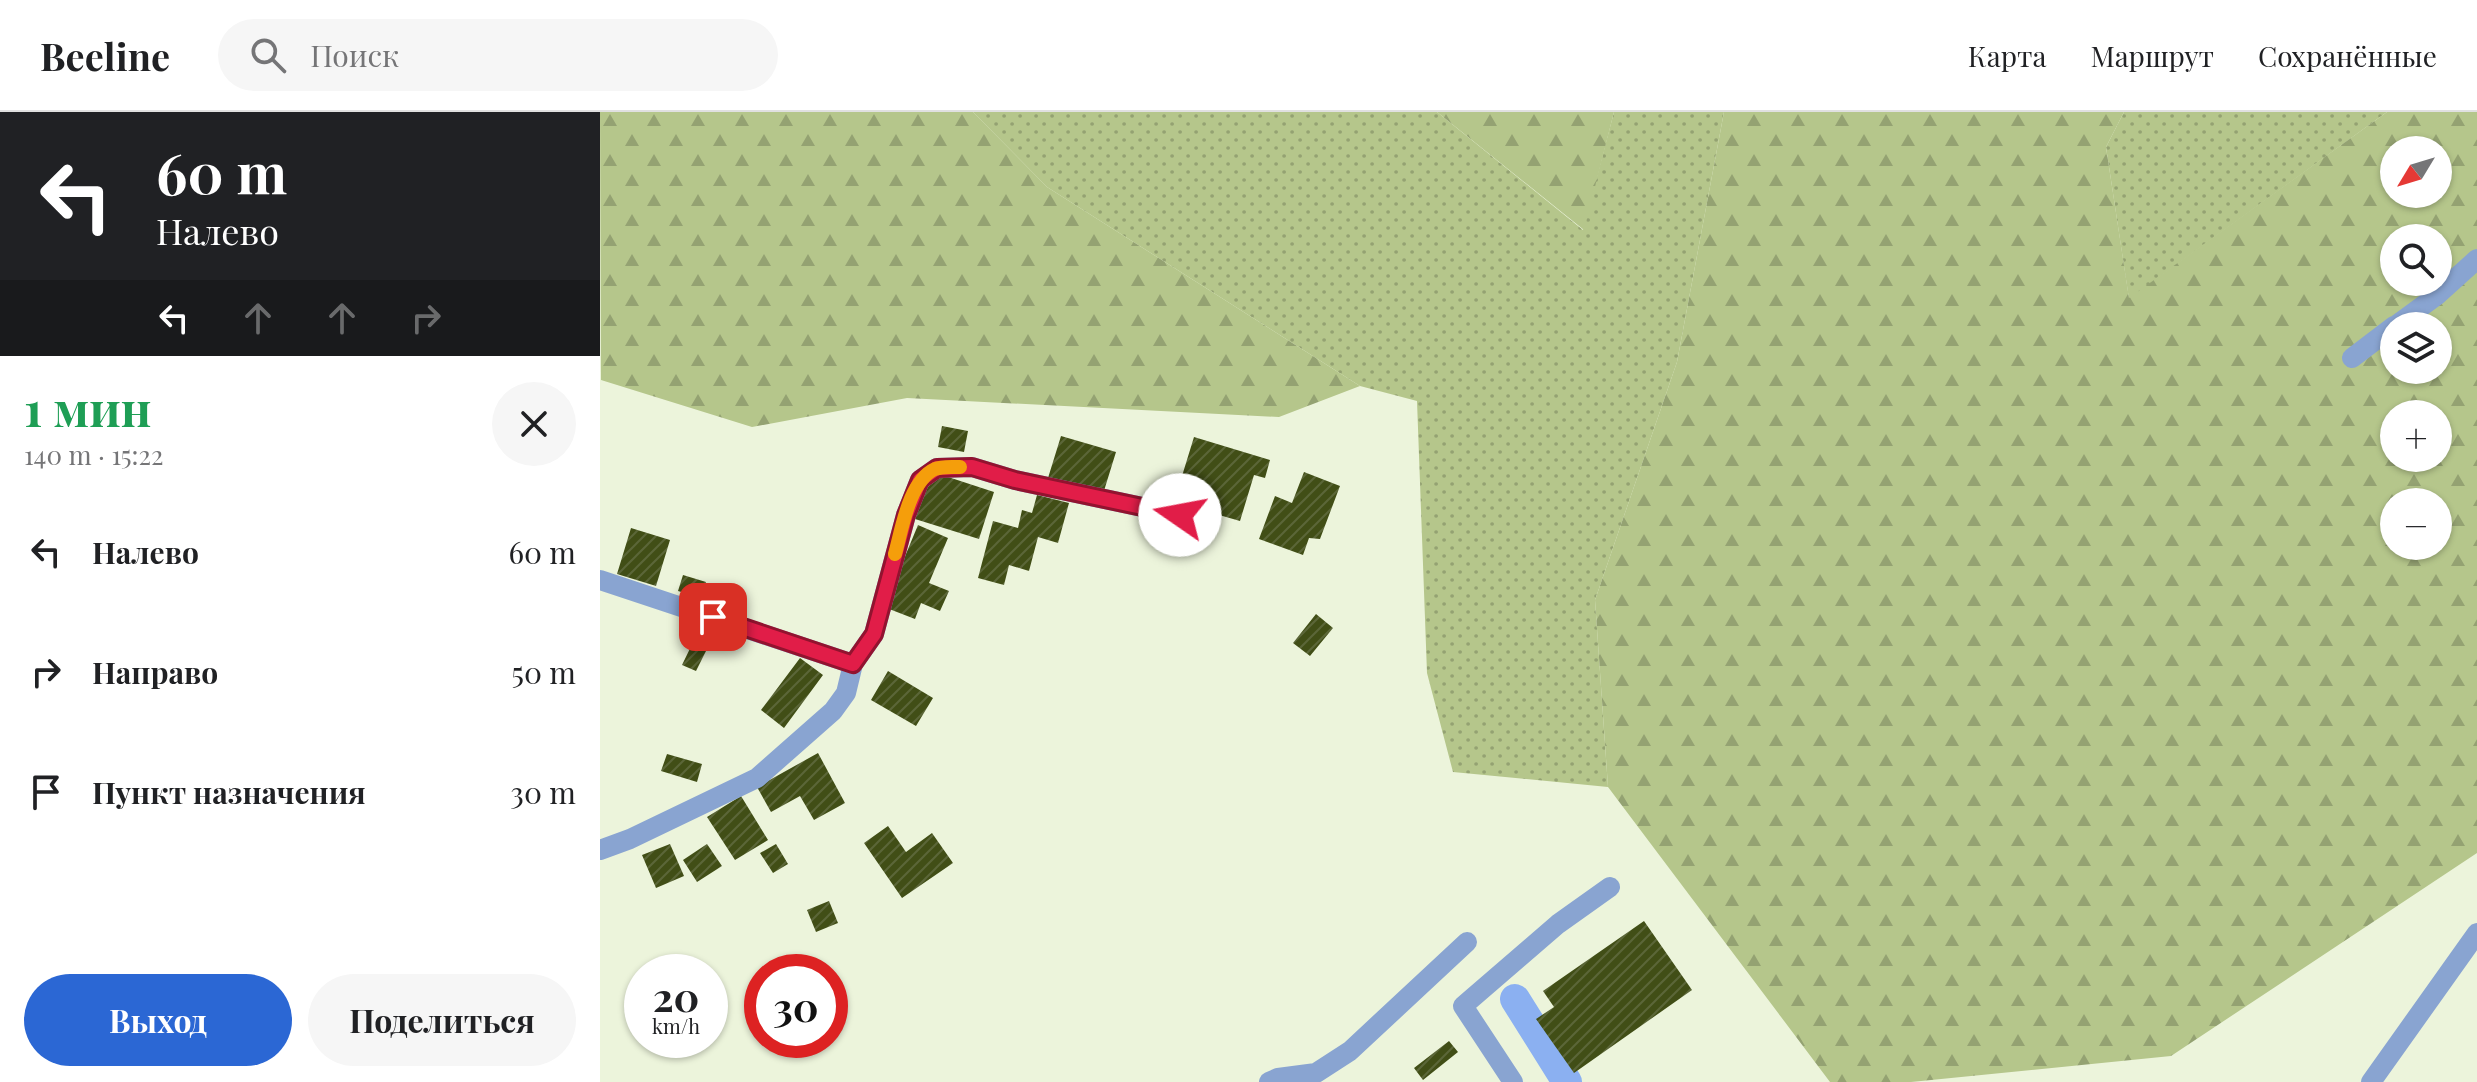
<!DOCTYPE html>
<html lang="ru">
<meta charset="utf-8">
<style>
body{margin:0;font-family:"Playfair Display",serif;background:#f6f6f6;color:#202124;height:100vh;display:flex;flex-direction:column;font-size:30px;white-space:nowrap}
*{box-sizing:border-box;margin:0}
p{font-size:26px;color:#757577}
.icon{flex:none;width:44px;height:44px;fill:none;stroke:currentColor;stroke-width:2;stroke-linecap:round;stroke-linejoin:round}
.map{position:relative;flex:1;overflow:hidden}
.side{display:flex;flex-direction:column;background:#fff;width:600px}
.side>*{flex:none}
.hud{background:#202124;color:#fff;overflow:hidden}
.needle{width:52px;rotate:232deg}
.buttons{position:absolute;left:1780px;top:24px;display:grid;gap:16px}
.buttons a{display:grid;place-items:center;width:72px;height:72px;border-radius:50%;background:#fff;box-shadow:0 2px 6px #0004;font-size:40px}
.speed{position:absolute;left:24px;top:842px;display:flex;gap:16px;font-size:40px;font-weight:700;text-align:center}
.speed>*{display:grid;place-content:center;width:104px;height:104px;border-radius:50%;background:#fff;box-shadow:0 2px 6px #0004;line-height:1}
.speed small{font-size:20px;font-weight:400}
.speed .limit{border:12px solid #d22;background:#fff;color:#111}
.pin{position:absolute;display:grid;place-items:center;width:68px;height:68px;color:#fff;margin:-34px;border-radius:16px;box-shadow:0 4px 12px #0006}
.me{position:absolute;width:88px;margin:-44px;rotate:282deg;stroke-linejoin:round;filter:drop-shadow(0 0 6px #0008)}
.turn{display:flex;align-items:center;gap:28px;height:168px;padding:0 24px;font-size:36px}
.turn .icon{width:104px;height:104px;stroke-width:2.5}
.turn b{display:block;font-size:56px;line-height:68px}
.lanes{display:flex;align-items:center;height:76px;padding:0 24px;background:#0003;justify-content:center;gap:40px;direction:ltr}
.lanes .off{opacity:.35}
.round{display:grid;place-items:center;flex:none;width:84px;height:84px;border-radius:42px;background:#f6f6f6}
.overview{display:flex;align-items:center;justify-content:space-between;height:136px;padding:0 24px}
h1{font-size:48px;font-weight:700;line-height:60px;color:#1e9e55}
.action{display:flex;gap:16px;margin-top:auto;padding:16px 24px}
.action a{flex:1;height:92px;border-radius:48px;background:#2b67d4;color:#fff;font-size:32px;font-weight:700;line-height:92px;text-align:center}
.action a+a{background:#f6f6f6;color:#202124}
ul{padding:0;list-style:none}
li{display:flex;align-items:center;gap:24px;height:120px;padding:0 24px}
li div{flex:1}
li b{display:block;font-size:30px}
li em{font-style:normal}
header{display:flex;align-items:center;gap:48px;box-sizing:border-box;height:112px;padding:0 40px;background:#fff;border-bottom:2px solid #e0e0e0}
header strong{font-size:38px}
nav{display:flex;gap:44px;margin-inline-start:auto;font-size:28px}
.search{width:560px;height:72px;background:#f6f6f6;display:flex;align-items:center;gap:20px;box-sizing:border-box;padding:0 28px;border-radius:44px;color:#757577;font-size:30px}
main{display:flex;flex:1;min-height:0}
.map>svg:first-child{display:block}
.grass{fill:url(#grass-dots)}
.forest{fill:url(#forest-firs);fill-rule:evenodd}
.lines{fill:none;stroke-linecap:round;stroke-linejoin:round}
.canal{stroke:#8bb0f1;stroke-width:30}
.building{fill:url(#building-hatch)}
.minor{stroke:#89a4d1;stroke-width:20}
.route-casing{stroke:#92132f;stroke-width:20}
.route{stroke:#e11d48;stroke-width:14}
.slow{stroke:#f59e0b;stroke-width:14}
</style>
<header>
<strong>Beeline</strong>
<div class="search"><svg class="icon" aria-label="search" viewBox="0 0 24 24"><circle cx="10" cy="10" r="6"/><path d="M15 15l6 6"/></svg>Поиск</div>
<nav><a>Карта</a><a>Маршрут</a><a>Сохранённые</a></nav>
</header>
<main>
<section class="side">
<div class="hud">
<div class="turn"><svg class="icon" aria-label="left" viewBox="0 0 24 24"><path d="M17 20v-9H6M10 6l-5 5 5 5"/></svg><div><b>60 m</b>Налево</div></div>
<div class="lanes"><svg class="icon" aria-label="left" viewBox="0 0 24 24"><path d="M17 20v-9H6M10 6l-5 5 5 5"/></svg><svg class="icon off" aria-label="ahead" viewBox="0 0 24 24"><path d="M12 20V5M6 11l6-6 6 6"/></svg><svg class="icon off" aria-label="ahead" viewBox="0 0 24 24"><path d="M12 20V5M6 11l6-6 6 6"/></svg><svg class="icon off" aria-label="right" viewBox="0 0 24 24"><path d="M7 20v-9h11M14 6l5 5-5 5"/></svg></div>
</div>
<div class="overview"><div><h1>1 мин</h1><p>140 m · 15:22</p></div><a class="round"><svg class="icon" aria-label="close" viewBox="0 0 24 24"><path d="M6 6l12 12M18 6L6 18"/></svg></a></div>
<ul>
<li><svg class="icon" aria-label="left" viewBox="0 0 24 24"><path d="M17 20v-9H6M10 6l-5 5 5 5"/></svg><div><b>Налево</b></div><em>60 m</em></li>
<li><svg class="icon" aria-label="right" viewBox="0 0 24 24"><path d="M7 20v-9h11M14 6l5 5-5 5"/></svg><div><b>Направо</b></div><em>50 m</em></li>
<li><svg class="icon" aria-label="arrive" viewBox="0 0 24 24"><path d="M6 21V4h12l-3 4 3 4H6"/></svg><div><b>Пункт назначения</b></div><em>30 m</em></li>
</ul>
<div class="action"><a>Выход</a><a>Поделиться</a></div>
</section>
<div class="map">
<svg width="1877" height="970" viewBox="0 0 1877 970">
<defs>
<pattern id="grass-dots" width="8" height="8" patternUnits="userSpaceOnUse" patternTransform="scale(2)"><rect width="8" height="8" fill="#b5c68b"/><path d="M2 2h.1M6 6h.1" fill="none" stroke="#94a272" stroke-width="1.8" stroke-linecap="round"/></pattern>
<pattern id="forest-firs" width="22" height="20" patternUnits="userSpaceOnUse" patternTransform="scale(2)"><rect width="22" height="20" fill="#b5c68b"/><path d="M5 1l3.5 6h-7zM16 11l3.5 6h-7z" fill="#94a272"/></pattern>
<pattern id="building-hatch" width="6" height="6" patternUnits="userSpaceOnUse" patternTransform="scale(2)"><rect width="6" height="6" fill="#414e16"/><path d="M-1 1l2-2M0 6l6-6M5 7l2-2" fill="none" stroke="#5b6638"/></pattern>
</defs>
<rect width="100%" height="100%" fill="#ecf4db"/>
<!-- grass -->
<path class="grass" d="M373 0H837L983 118 1014 0H1124L1077 250 995 488 1008 675 853 660 827 561 817 289 760 274 447 75Z
M1524 0H1787L1529 187 1506 35Z"/>
<!-- forest -->
<path class="forest" d="M0 0H373L447 75 760 274 679 305 307 286 152 315 1 268Z
M837 0H1014L984 118Z
M1124 0H1524L1506 35 1529 186 1787 0H1877V741L1571 944 1311 970H1230L1008 675 995 488 1077 250ZM1794 38H1838V82H1794ZM1794 126H1838V170H1794ZM1794 214H1838V258H1794ZM1794 302H1838V346H1794ZM1794 390H1838V434H1794Z"/>
<g class="lines">
<!-- canal -->
<path class="canal" d="M915 887 967 970"/>
</g>
<!-- building -->
<path class="building" d="M342 314 368 319 364 340 338 335Z
M461 324 516 340 503 382 448 366Z
M594 325 670 348 665 366 654 363 640 409 574 390Z
M704 360 740 374 720 427 709 426 703 443 659 427 675 384 692 391Z
M342 363 394 380 379 427 315 407 325 377Z
M437 383 469 391 458 431 438 425 429 459 409 453 404 473 378 466 393 409 418 416 422 398 432 401Z
M318 413 348 426 329 471 349 479 340 499 321 491 315 507 284 495Z
M31 416 70 428 56 474 17 462Z
M83 463 106 470 101 486 78 479Z
M716 502 733 516 710 544 693 531Z
M100 516 114 523 96 559 82 553Z
M200 546 223 563 184 616 161 598Z
M288 559 333 586 316 614 271 588Z
M218 641 245 691 214 708 200 684 171 700 157 675Z
M67 642 102 652 97 670 61 659Z
M141 684 168 728 135 748 107 705Z
M288 714 306 740 332 721 353 751 302 786 264 731Z
M70 732 84 764 56 776 42 743Z
M107 732 122 754 97 770 83 748Z
M176 732 188 752 173 761 160 741Z
M229 789 238 811 216 820 207 798Z
M1044 809 1092 878 974 961 936 907 954 895 943 879Z
M849 929 858 940 823 968 814 956Z"/>
<g class="lines">
<!-- minor -->
<path class="minor" d="M1795 214 1836 184 1877 147
M1752 246 1794 214
M0 468 253 552 274 522 306 403 320 368 337 356 372 355 415 368 580 403
M0 738 30 727 157 666 233 599 246 581 253 552
M669 970 678 966 716 961 750 939 867 830
M913 970 863 894 958 812 1010 775
M1771 970 1877 821"/>
</g>
<g class="lines">
<!-- route casing -->
<g class="route-casing">
<path id="route" d="M113 505 253 552 274 522 306 403 320 368 337 356 372 355 415 368 580 403"/>
</g>
<!-- route -->
<use href="#route" class="route"/>
<!-- slow -->
<path class="slow" d="M295 442C302 417 309 369 335 357 342 354 352 355 360 355"/>
</g>
</svg>
<div class="buttons">
<a><svg class="needle" viewBox="-14 -14 28 28"><path d="M0-13l5 13h-10z" fill="#e53935"/><path d="M0 13l5-13h-10z" fill="#757577"/></svg></a>
<a><svg class="icon" aria-label="search" viewBox="0 0 24 24"><circle cx="10" cy="10" r="6"/><path d="M15 15l6 6"/></svg></a>
<a><svg class="icon" aria-label="layers" viewBox="0 0 24 24"><path d="M12 4l9 5-9 5-9-5zM3 14l9 5 9-5"/></svg></a>
<a>+</a>
<a>−</a>
</div>
<div class="speed"><div>20<small>km/h</small></div><div class="limit">30</div></div>
<div class="pin" style="left:113px;top:505px;background:#d93025"><svg class="icon" aria-label="arrive" viewBox="0 0 24 24"><path d="M6 21V4h12l-3 4 3 4H6"/></svg></div>
<svg class="me" style="left:580px;top:403px" viewBox="-20 -20 40 40"><circle r="19" fill="#fff"/><path d="M0-13L10 11 0 6-10 11z" fill="#e11d48"/></svg>
</div>
</main>
